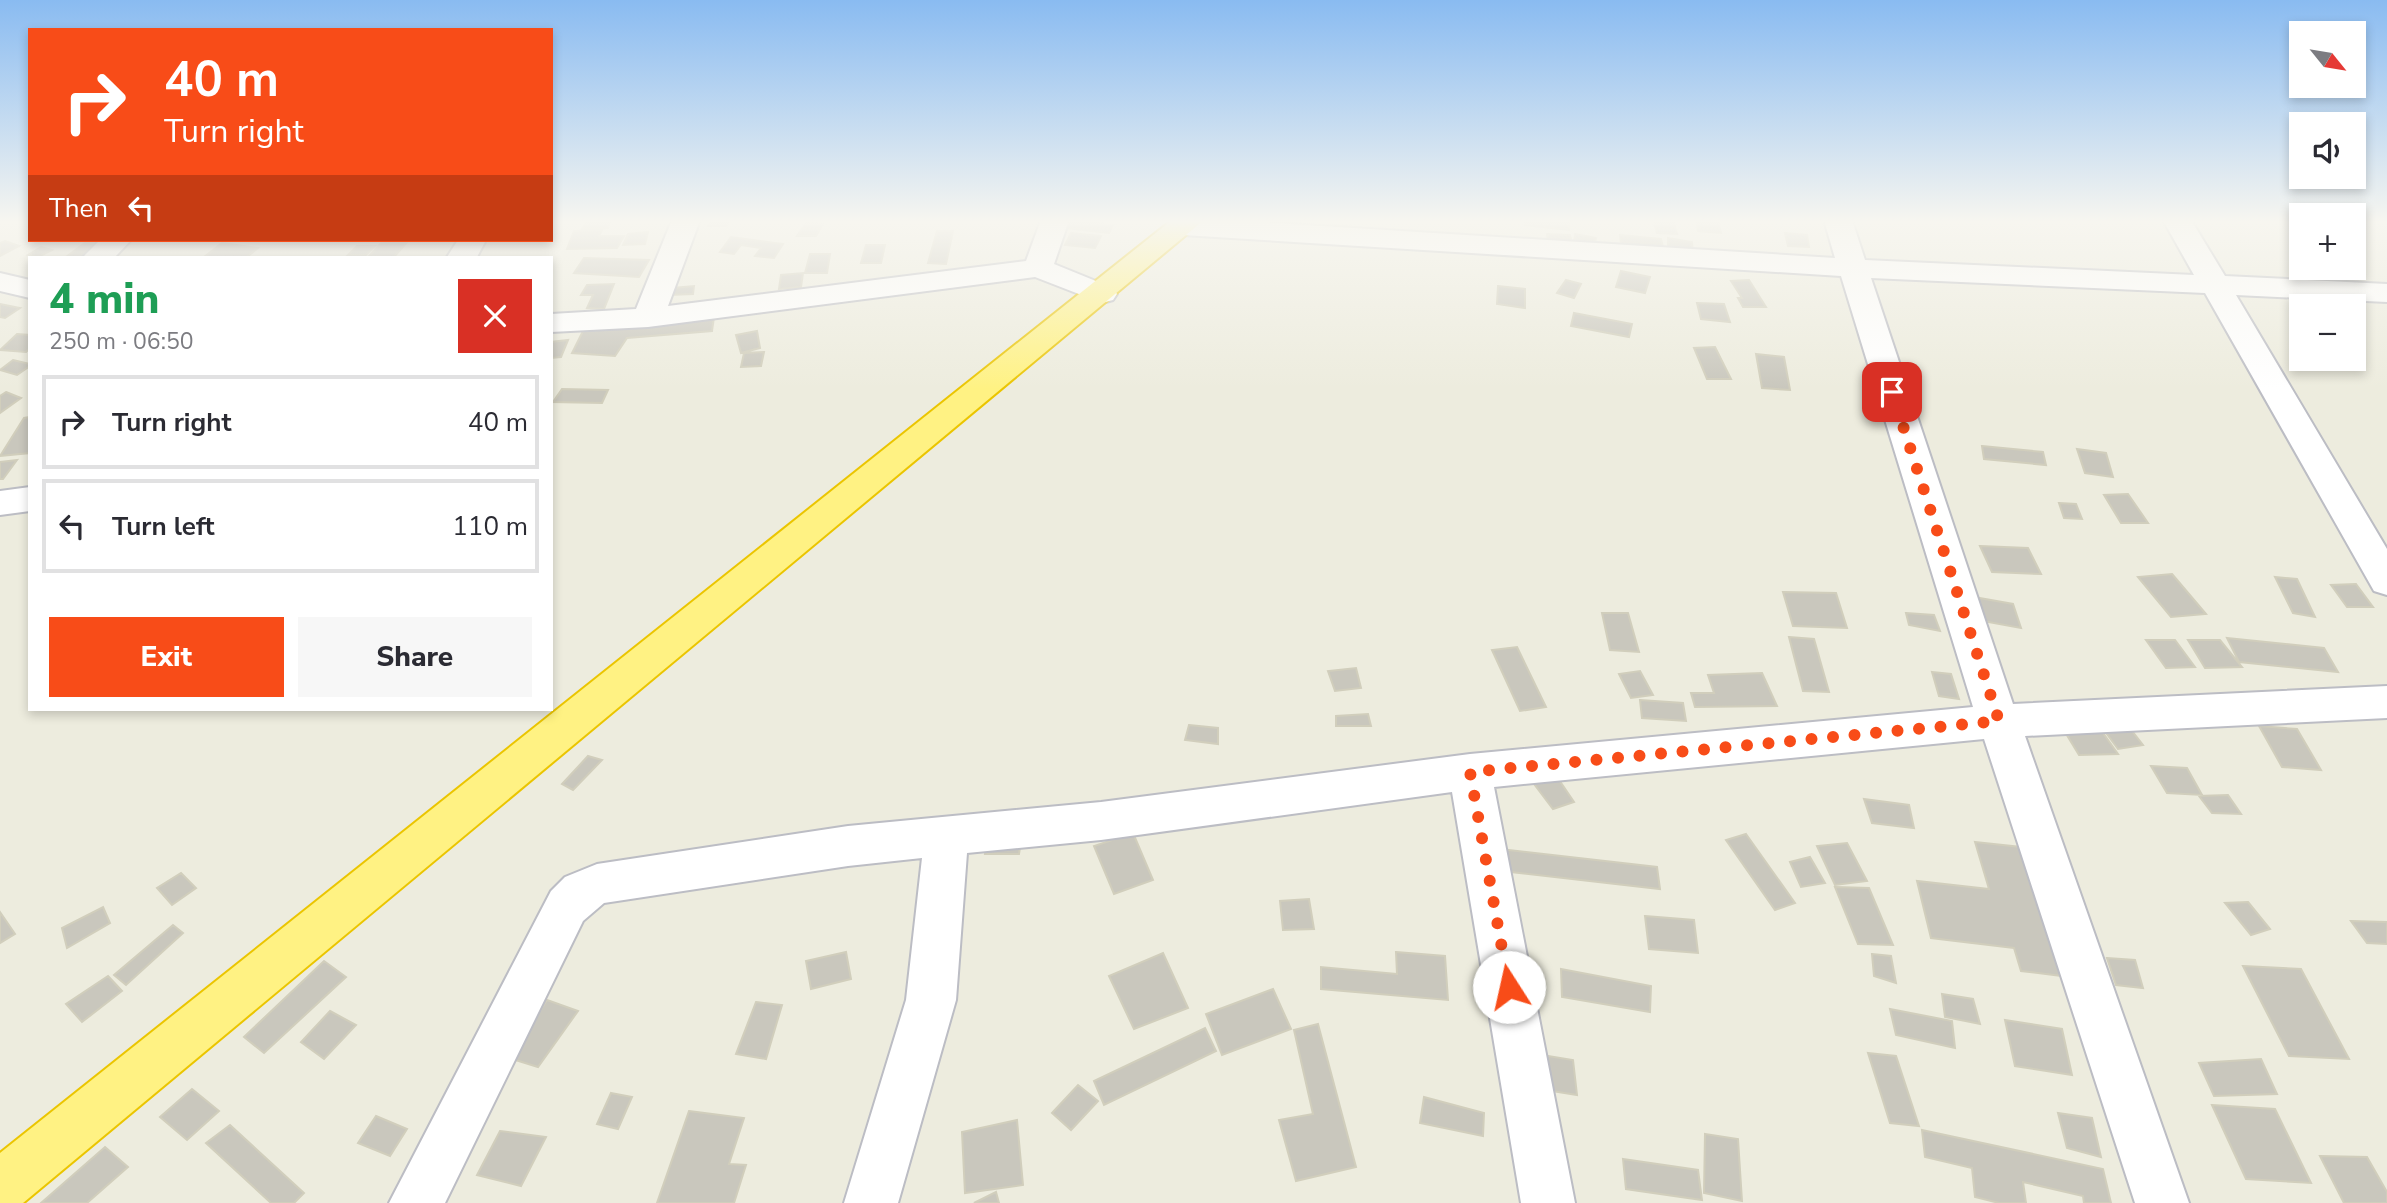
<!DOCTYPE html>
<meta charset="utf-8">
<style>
body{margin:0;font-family:"Nunito Sans",sans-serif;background:#f7f7f7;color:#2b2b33;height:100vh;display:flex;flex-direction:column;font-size:26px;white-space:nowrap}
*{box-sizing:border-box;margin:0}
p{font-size:23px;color:#7c7c81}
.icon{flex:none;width:38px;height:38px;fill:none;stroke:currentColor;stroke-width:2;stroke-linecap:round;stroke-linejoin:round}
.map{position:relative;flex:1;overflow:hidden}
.side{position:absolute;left:28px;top:256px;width:525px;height:455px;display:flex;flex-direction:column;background:#fff;border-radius:0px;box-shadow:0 4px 10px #0003}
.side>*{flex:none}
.guide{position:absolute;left:28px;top:28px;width:525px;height:214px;border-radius:0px;box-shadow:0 4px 10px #0003;background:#f84c18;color:#fff;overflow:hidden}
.needle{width:46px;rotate:120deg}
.tools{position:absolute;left:2289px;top:21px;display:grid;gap:14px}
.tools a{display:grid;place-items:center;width:77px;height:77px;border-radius:0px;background:#fff;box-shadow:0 4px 10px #0003;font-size:35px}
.pin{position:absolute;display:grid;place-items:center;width:60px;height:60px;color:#fff;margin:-30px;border-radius:14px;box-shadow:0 4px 10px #0006}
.me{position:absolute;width:77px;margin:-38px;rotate:350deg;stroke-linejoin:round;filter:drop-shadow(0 0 5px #0008)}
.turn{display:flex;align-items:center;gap:24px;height:147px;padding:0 21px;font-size:32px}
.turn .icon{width:91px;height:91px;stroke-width:2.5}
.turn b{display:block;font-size:49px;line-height:60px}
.then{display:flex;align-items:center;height:66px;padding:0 21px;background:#0003;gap:14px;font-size:26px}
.round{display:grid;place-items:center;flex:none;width:74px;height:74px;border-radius:0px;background:#f7f7f7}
.headline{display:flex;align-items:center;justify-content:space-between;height:119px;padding:0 21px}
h1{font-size:42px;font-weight:800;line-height:52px;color:#1e9e55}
.action{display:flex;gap:14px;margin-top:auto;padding:14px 21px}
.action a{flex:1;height:80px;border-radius:0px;background:#f84c18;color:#fff;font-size:28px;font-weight:800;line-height:80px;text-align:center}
.action a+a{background:#f7f7f7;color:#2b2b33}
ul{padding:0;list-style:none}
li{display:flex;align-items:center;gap:21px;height:94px;margin:0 14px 10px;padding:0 7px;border:4px solid #e1e1e2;border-radius:0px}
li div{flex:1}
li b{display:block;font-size:26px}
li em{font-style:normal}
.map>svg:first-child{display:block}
.building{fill:#c9c7bd;stroke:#d1cebc;stroke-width:2}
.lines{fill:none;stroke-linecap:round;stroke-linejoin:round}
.minor-casing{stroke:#bcbdc4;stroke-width:4}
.highway-casing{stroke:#ebc500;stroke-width:4}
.minor{fill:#fff;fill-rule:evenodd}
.highway{fill:#fff283;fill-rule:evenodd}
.route{stroke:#f84c18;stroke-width:12;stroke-dasharray:0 21.6}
</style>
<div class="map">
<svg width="2387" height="1203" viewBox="0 0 2387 1203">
<rect width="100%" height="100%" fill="#edecde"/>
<!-- building -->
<path class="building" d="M587 220H610L608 228 582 229Z
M711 220H731L726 226H708Z
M1070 220H1076L1113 225 1109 233 1065 228Z
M1526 220H1569V230L1525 225Z
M1653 220 1673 221 1677 234 1657 233Z
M1696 220H1718L1721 233 1698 231Z
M806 223 823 224 816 236H797Z
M602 230 599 236H624L617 248 567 249 574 231Z
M937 231H953L946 264 928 263Z
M648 232 645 244 623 245 628 234Z
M1071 233 1101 236 1095 248 1065 245Z
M1785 233 1807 235 1809 247 1788 246Z
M1547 234 1570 235 1572 243 1548 242Z
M1575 234 1596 238 1594 246 1574 242Z
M1620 235 1661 239 1663 247 1621 244Z
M731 237 783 244 774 258 755 256 761 248 741 245 734 254 720 252Z
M1668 238 1692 242 1693 252 1668 249Z
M384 240H409L394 257 369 256Z
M5 241 19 246 0 256V243Z
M86 242 99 244 80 257H66Z
M222 243 258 248 247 257H204Z
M866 245H885L881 263H861Z
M357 246H375L366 255H348Z
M41 247 52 250 38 257 28 255Z
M810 254H830L827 273H805Z
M584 258 649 260 639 277 574 273Z
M1621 271 1650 277 1645 293 1616 287Z
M803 273 801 287 779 289 781 275Z
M1566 280 1581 284 1574 298 1557 293Z
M1749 280 1766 307H1743L1738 298H1742L1731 281Z
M614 284 604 309 587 308 593 295H581L587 285Z
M694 286 693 294 669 295 672 288Z
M1498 286 1525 289V308L1497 304Z
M1697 303 1724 304 1730 322 1701 319Z
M0 304 20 308 5 318 0 317Z
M1574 313 1632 324 1629 337 1571 326Z
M714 317 712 331 627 338 615 356 572 353 585 327Z
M757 331 760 348 741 353 736 335Z
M17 334 30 335V348L26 352 0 350Z
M568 340 561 357 551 358V342Z
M1715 347 1731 379H1707L1694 348Z
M764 352 761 366 741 367 744 353Z
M1756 354 1784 357 1790 390 1762 388Z
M13 360 30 364V366L17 375 0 370Z
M562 389 608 390 602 403 553 402Z
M6 392 21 398 0 413V396Z
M30 417V453L0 456 24 418Z
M1982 446 2043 452 2046 465 1984 459Z
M2077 449 2106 453 2113 477 2085 473Z
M17 460 3 479H0V462Z
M2128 494 2148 523H2121L2104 495Z
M2059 503 2076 504 2082 519 2064 518Z
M1980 546 2028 548 2041 574 1992 572Z
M2172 574 2206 614 2171 617 2138 577Z
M2275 577 2297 579 2315 617 2293 613Z
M2356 584 2373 607H2347L2331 585Z
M1783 592 1836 593 1847 628 1793 626Z
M1974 597 2013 604 2021 628 1977 620Z
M1602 613H1628L1639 652 1610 650Z
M1906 613 1934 615 1940 631 1909 625Z
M1789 637 1814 639 1829 692 1803 691Z
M2227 638 2324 648 2338 672 2239 662Z
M2146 640H2175L2195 667 2166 668Z
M2188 640H2220L2242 667 2205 668Z
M1517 647 1546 707 1520 711 1492 650Z
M1356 668 1361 688 1335 691 1328 671Z
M1640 671 1653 695 1631 698 1619 674Z
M1932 672 1951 674 1959 699 1939 696Z
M1762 673 1777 706 1695 707 1691 693H1714L1708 675Z
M1640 700 1683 703 1686 721 1642 718Z
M1368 714 1371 726H1336V716Z
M2122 718 2143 745 2118 749 2098 722Z
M1189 725 1218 728V744L1185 740Z
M2259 726 2297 729 2321 770 2282 767Z
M2065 732 2103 733 2118 754 2079 755Z
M588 756 602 760 573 790 562 784Z
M2151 766 2187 768 2202 795 2167 793Z
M1553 771 1574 802 1553 809 1531 780Z
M2228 795 2241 814 2212 813 2199 796Z
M1864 799 1909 805 1914 828 1872 823Z
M1133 833 1153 880 1114 894 1094 846Z
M1746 834 1795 903 1775 910 1726 840Z
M989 835H1022L1019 854H985Z
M1975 842 2021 847 2062 976 2021 971 2014 948 1931 938 1917 881 1989 889Z
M1847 843 1867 881 1835 885 1817 846Z
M1500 849 1657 867 1660 889 1502 871Z
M1810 857 1825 883 1801 887 1790 862Z
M181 873 196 888 172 905 157 888Z
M1835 887 1869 888 1893 945 1858 944Z
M1309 899 1314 929 1283 930 1280 901Z
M2248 902 2270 929 2251 935 2225 903Z
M103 907 110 923 67 948 62 928Z
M0 912 15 934 0 943Z
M1645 916 1694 920 1698 953 1649 949Z
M2351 921 2387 922V944L2367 943Z
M173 925 183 933 126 985 114 975Z
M846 952 851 979 811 989 806 961Z
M1396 952 1445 956 1448 1000 1321 989V967L1397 974Z
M1163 953 1188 1008 1134 1029 1109 976Z
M1872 954 1891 956 1896 983 1874 976Z
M2107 958 2135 960 2143 988 2116 985Z
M324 961 346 977 264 1053 244 1037Z
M2243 966 2301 969 2349 1059 2289 1056Z
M1561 969 1651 986 1650 1012 1562 997Z
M108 976 122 991 82 1022 66 1004Z
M1273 989 1291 1029 1222 1055 1206 1014Z
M1942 994 1973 999 1980 1024 1945 1017Z
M547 1000 578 1011 538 1067 509 1058Z
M756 1002 782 1005 766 1059 736 1054Z
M1890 1009 1952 1021 1955 1048 1896 1035Z
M330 1011 356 1025 324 1059 301 1042Z
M2005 1020 2062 1029 2072 1075 2015 1066Z
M1318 1024 1356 1167 1296 1181 1279 1120 1313 1114 1294 1030Z
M1205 1028 1216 1051 1104 1105 1094 1081Z
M1868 1053 1896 1056 1919 1126 1890 1123Z
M1542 1055 1573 1060 1577 1095 1545 1090Z
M2261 1059 2277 1094 2214 1096 2199 1063Z
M1078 1085 1098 1101 1071 1130 1052 1113Z
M192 1089 219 1111 187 1140 160 1117Z
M611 1093 632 1097 618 1129 597 1124Z
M1424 1097 1484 1113 1483 1136 1420 1123Z
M2212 1105 2275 1109 2311 1183 2246 1179Z
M689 1111 744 1118 729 1164 746 1165 734 1203H657Z
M2058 1113 2092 1118 2101 1157 2067 1148Z
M376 1116 407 1129 390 1156 358 1143Z
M1017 1120 1023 1185 965 1193 962 1132Z
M230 1125 304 1193 294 1203H271L206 1143Z
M1922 1130 2103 1169 2111 1203H2084L2083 1196 2023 1182 2026 1203H1999L1975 1197 1972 1168 1925 1157Z
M500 1131 546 1137 521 1186 477 1175Z
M1705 1134 1738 1139 1742 1201 1704 1193Z
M105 1147 128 1167 87 1203H41Z
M2320 1156 2367 1157 2387 1192V1203H2344Z
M1623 1159 1698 1170 1702 1200 1626 1189Z
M996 1192 999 1203H974Z"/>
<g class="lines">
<!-- minor casing -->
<g class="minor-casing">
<path id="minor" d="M672 220H700L668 306 1026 261 1041 220H1069L1054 264 1113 288 1117 294 1113 300 1102 303 1035 277 648 327 551 332V314L636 309Z
M1173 220H1227L1835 258 1824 220H1852L1865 260 2194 275 2163 220H2191L2225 276 2387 284V302L2236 295 2387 549V595L2374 591 2205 293 1871 278 2013 704 2387 686V718L2025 736 2189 1203H2135L1984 739 1494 787 1575 1203H1521L1452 792 1101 840 967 853 956 1000 898 1203H844L906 1000 922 858 848 866 604 903 583 921 445 1203H389L551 891 565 877 597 864 848 826 1101 802 1470 754 1973 707 1841 276 1183 235 1173 232 1169 226Z
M100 240H131L115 257H83Z
M458 240H486L477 257H447Z
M0 273 30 280V298L0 291Z
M30 487V511L0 515V491Z"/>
</g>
<!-- highway casing -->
<g class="highway-casing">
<path id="highway" d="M1172 220H1204L23 1203H0V1153Z"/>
</g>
<!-- minor -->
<use href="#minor" class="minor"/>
<!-- highway -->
<use href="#highway" class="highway"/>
</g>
<!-- sky -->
<linearGradient id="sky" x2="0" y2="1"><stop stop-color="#89bbf1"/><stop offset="0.57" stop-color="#f7f6f0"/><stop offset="1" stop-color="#f7f6f0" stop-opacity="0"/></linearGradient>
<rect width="2387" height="389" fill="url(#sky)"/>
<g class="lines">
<!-- route -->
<path class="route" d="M1509 987 1470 772 1999 721 1892 392"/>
</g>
</svg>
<div class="tools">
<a><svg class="needle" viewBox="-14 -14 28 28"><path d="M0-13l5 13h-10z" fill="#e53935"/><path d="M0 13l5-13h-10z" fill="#7c7c81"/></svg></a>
<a><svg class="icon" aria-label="sound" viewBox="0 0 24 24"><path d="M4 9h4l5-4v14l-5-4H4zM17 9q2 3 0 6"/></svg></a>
<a>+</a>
<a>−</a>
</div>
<div class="pin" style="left:1892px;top:392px;background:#d93025"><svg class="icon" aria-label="arrive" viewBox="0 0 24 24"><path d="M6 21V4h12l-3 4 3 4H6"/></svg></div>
<svg class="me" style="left:1509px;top:987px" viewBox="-20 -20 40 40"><circle r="19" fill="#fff"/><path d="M0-13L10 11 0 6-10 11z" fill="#f84c18"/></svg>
<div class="guide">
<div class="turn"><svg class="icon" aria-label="right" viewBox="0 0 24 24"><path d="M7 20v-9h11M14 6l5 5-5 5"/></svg><div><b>40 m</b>Turn right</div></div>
<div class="then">Then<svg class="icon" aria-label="left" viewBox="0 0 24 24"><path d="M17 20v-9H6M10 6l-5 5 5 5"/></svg></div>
</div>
<section class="side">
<div class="headline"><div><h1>4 min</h1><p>250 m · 06:50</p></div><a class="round" style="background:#d93025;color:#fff"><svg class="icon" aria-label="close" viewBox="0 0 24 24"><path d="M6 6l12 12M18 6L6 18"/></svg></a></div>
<ul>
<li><svg class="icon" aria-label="right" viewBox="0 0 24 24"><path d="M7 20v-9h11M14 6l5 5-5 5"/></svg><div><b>Turn right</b></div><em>40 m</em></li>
<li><svg class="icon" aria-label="left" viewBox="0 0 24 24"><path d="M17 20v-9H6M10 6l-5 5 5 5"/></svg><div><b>Turn left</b></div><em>110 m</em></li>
</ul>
<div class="action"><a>Exit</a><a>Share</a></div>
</section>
</div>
